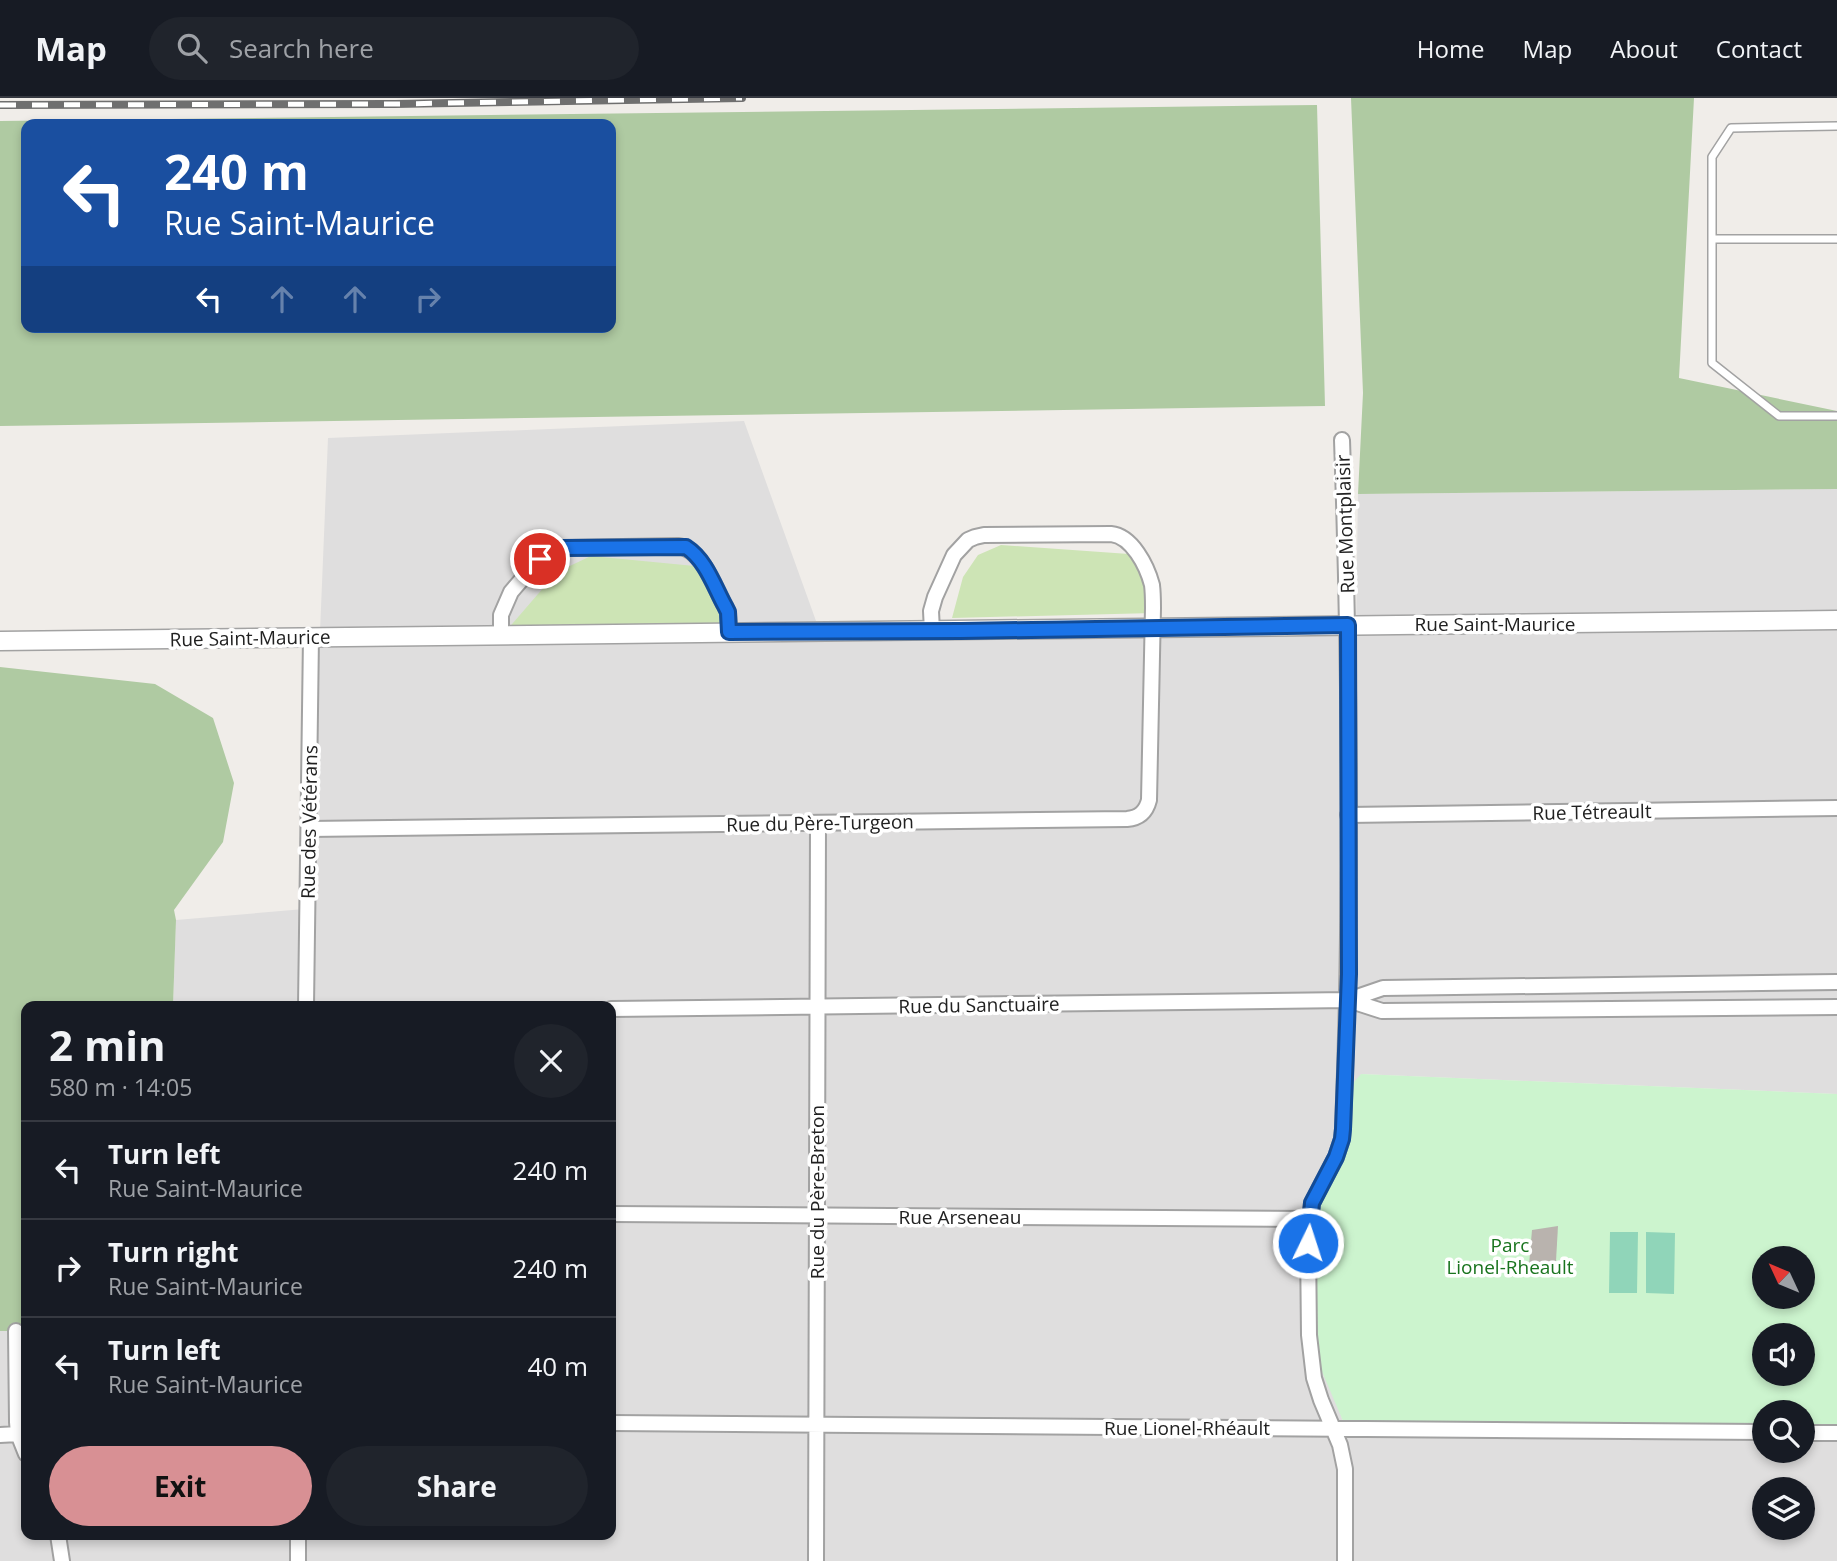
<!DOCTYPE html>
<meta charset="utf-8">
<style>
body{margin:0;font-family:"Open Sans",sans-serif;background:#20242c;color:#f1f3f6;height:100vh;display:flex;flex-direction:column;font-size:26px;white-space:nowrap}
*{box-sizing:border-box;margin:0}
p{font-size:23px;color:#9ea1a6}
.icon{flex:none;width:38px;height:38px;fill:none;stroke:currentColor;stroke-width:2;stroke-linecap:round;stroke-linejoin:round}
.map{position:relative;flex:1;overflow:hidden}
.details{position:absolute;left:21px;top:903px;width:595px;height:539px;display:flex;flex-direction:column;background:#171b24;border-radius:14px;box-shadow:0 4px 10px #0003}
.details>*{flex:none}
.top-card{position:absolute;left:21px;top:21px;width:595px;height:214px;border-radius:14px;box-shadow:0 4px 10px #0003;background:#1a4fa0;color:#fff;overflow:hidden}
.needle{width:46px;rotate:314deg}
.fabs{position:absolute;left:1752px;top:1148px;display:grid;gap:14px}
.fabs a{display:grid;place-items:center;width:63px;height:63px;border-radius:50%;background:#171b24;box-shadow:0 4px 10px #0003;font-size:35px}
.pin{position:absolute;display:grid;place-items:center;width:60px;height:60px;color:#fff;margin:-30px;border:4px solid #fff;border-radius:50%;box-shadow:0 2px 7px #0007}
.me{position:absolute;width:77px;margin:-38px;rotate:4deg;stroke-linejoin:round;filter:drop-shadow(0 0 5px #0008)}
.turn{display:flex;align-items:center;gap:24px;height:147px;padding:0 28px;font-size:32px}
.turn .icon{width:91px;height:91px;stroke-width:2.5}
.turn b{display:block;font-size:49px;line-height:60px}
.lanes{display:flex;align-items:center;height:66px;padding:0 28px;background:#0003;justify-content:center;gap:35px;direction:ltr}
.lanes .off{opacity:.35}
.round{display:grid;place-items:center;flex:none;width:74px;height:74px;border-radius:37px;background:#20242c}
.head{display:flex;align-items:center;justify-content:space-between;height:119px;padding:0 28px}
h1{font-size:42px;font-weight:700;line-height:52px}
.primary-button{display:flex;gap:14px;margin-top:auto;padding:14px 28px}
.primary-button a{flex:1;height:80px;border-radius:42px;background:#d89094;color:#111;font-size:28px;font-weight:700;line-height:80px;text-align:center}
.primary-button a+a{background:#20242c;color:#f1f3f6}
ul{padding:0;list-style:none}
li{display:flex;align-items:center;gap:21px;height:98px;padding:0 28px;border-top:2px solid #363941}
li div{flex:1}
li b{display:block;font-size:26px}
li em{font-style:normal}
header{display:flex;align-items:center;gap:42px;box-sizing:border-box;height:98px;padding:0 35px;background:#171b24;border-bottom:2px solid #363941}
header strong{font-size:33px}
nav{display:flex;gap:38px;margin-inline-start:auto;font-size:24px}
.search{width:490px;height:63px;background:#20242c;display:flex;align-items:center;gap:18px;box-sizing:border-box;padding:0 24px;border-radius:38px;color:#9ea1a6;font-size:26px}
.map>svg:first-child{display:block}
.residential{fill:#dfdede;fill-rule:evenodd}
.grass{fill:#cde4b5}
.forest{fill:#afcaa2;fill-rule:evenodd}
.park{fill:#ccf4ce;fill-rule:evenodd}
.pitch{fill:#90d5b9}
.building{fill:#b9b3ae}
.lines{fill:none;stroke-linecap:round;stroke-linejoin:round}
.service-casing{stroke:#a2a2a2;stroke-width:10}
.minor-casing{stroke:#a2a2a2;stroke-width:18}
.tertiary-casing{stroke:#a2a2a2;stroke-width:21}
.service{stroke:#fff;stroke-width:7}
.minor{stroke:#fff;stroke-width:14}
.tertiary{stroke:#fff;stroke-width:18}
.rail-casing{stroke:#6f6f6f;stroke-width:8}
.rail{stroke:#fff;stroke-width:5;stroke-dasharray:16;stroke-linecap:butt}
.route-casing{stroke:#114b97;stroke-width:18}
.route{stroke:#1a73e8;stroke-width:12}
.labels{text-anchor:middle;stroke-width:7;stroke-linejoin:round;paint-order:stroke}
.street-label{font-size:19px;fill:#212121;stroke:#fff}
.park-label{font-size:19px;fill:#19741e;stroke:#fff}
</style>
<header>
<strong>Map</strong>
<div class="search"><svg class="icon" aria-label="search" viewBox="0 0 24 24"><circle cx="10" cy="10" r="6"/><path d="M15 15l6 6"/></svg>Search here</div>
<nav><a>Home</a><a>Map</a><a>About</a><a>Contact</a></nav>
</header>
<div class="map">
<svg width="1837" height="1463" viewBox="0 0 1837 1463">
<rect width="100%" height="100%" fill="#f0ede9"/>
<!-- residential -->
<path class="residential" d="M744 323 820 534 1356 531 1358 396 1837 391V996L1361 976 1320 1257 1343 1323 1355 1326 1764 1331V1353H1802L1803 1331 1837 1332V1463H0V1233H26V1437H611V908H173L176 822 316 810 312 728 328 340ZM1764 1391H1802V1430H1764Z"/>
<!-- grass -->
<path class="grass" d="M1001 447 1129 456 1157 488 1154 515 952 520 963 479 978 457Z
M591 458 705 469 732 526 506 533 557 474Z"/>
<!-- forest -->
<path class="forest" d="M1351 0H1694L1679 280 1837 313V391L1358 396 1363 295Z
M1317 7 1325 308 0 328V23ZM26 26H611V229H26Z
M0 569 155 586 213 620 234 685 223 744 174 812 176 822 173 908H26V1233H0Z"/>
<!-- park -->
<path class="park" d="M1361 976 1837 996V1331H1803L1802 1314H1764V1332L1506 1334 1343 1323 1315 1257 1312 1121 1335 1054 1348 991ZM1764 1160H1802V1199H1764ZM1764 1237H1802V1276H1764Z"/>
<!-- pitch -->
<path class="pitch" d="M1610 1134H1638L1637 1195H1609Z
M1646 1134 1675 1135 1674 1196 1646 1195Z"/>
<!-- building -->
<path class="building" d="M1558 1128 1556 1163 1529 1167 1532 1132Z"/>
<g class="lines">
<!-- service casing -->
<g class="service-casing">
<path id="service" d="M1837 28 1731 30 1712 59V265L1779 318H1837
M1712 141H1837"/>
</g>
<!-- minor casing -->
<g class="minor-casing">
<path id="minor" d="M1342 342C1350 571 1352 801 1343 1031L1342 1041 1336 1059 1312 1105 1308 1145 1309 1237 1314 1280 1321 1302 1340 1347 1345 1371V1463
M501 536V517L511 494 535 466 545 457 557 451 567 450 678 448C702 451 714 488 725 508L728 514 729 534
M1348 717 1837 710
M309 731 1127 721C1139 720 1146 714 1149 702L1153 510C1153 503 1153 495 1152 487 1147 468 1132 438 1111 436L984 437 975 439 968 442 954 457 935 499 931 513 932 533
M1348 902 1383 890 1837 884
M306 908 311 539
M611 911 1348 902 1382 913 1837 909
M611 1116 1310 1121
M16 1233 17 1324 18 1336 26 1356
M611 1325 1764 1334
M1802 1335H1837
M0 1337 18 1336
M58 1437 62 1463
M298 1463V1437
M816 1463 818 725"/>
</g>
<!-- tertiary casing -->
<g class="tertiary-casing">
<path id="tertiary" d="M0 543 1837 522"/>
</g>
<!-- service -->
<use href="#service" class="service"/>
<!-- minor -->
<use href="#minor" class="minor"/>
<!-- tertiary -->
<use href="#tertiary" class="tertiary"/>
<!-- rail casing -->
<g class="rail-casing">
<path id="rail" d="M0 7 395 6 742 0"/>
</g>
<!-- rail -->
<use href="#rail" class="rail"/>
</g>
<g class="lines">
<!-- route casing -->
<g class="route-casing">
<path id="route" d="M540 461 551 454 562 450 686 449C706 462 714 488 725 508L728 514 729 534 961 533 1348 527 1349 876 1343 1031 1342 1041 1336 1059 1312 1105 1308 1145"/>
</g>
<!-- route -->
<use href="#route" class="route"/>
</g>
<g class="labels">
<!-- street labels -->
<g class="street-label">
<text transform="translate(1345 426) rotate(-92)" y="7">Rue Montplaisir</text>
<text x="1495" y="533">Rue Saint-Maurice</text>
<text transform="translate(250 540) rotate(-1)" y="7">Rue Saint-Maurice</text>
<text transform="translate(1592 714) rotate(-1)" y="7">Rue Tétreault</text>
<text transform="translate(309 724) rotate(-89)" y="7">Rue des Vétérans</text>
<text transform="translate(820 725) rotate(-1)" y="7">Rue du Père-Turgeon</text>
<text transform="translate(979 907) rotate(-1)" y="7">Rue du Sanctuaire</text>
<text transform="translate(817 1094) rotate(-90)" y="7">Rue du Père-Breton</text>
<text x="960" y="1126">Rue Arseneau</text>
<text x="1187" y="1337">Rue Lionel-Rhéault</text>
</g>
<!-- park labels -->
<g class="park-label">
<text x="1510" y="1154">Parc<tspan x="1510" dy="22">Lionel-Rheault</tspan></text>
</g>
</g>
</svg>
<div class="fabs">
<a><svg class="needle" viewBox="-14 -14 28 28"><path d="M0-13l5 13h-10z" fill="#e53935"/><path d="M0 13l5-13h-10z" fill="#9ea1a6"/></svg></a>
<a><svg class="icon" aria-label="sound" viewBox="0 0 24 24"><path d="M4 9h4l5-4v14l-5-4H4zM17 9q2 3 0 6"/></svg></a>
<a><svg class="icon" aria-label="search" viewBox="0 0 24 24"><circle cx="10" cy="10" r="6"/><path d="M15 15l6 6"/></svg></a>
<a><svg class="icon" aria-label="layers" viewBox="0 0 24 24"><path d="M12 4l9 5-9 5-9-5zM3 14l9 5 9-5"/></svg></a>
</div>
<div class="pin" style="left:540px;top:461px;background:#d93025"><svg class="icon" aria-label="arrive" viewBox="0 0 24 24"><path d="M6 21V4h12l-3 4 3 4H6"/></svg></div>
<svg class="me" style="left:1308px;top:1145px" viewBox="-20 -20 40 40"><circle r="17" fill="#1a73e8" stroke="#fff" stroke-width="3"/><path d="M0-11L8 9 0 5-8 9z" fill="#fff"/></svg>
<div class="top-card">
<div class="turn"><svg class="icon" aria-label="left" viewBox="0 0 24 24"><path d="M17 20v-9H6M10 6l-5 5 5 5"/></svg><div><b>240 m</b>Rue Saint-Maurice</div></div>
<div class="lanes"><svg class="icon" aria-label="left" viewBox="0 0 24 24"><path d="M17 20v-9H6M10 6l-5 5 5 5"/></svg><svg class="icon off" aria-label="ahead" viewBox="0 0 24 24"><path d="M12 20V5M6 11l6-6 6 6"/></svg><svg class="icon off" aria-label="ahead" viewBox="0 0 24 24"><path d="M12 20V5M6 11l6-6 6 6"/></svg><svg class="icon off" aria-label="right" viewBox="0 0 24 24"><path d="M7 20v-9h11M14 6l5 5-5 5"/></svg></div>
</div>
<section class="details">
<div class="head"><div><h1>2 min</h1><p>580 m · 14:05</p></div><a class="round"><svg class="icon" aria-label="close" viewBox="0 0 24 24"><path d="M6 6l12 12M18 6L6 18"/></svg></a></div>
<ul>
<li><svg class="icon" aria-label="left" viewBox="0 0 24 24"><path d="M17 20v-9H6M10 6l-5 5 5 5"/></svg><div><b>Turn left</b><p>Rue Saint-Maurice</p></div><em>240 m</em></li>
<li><svg class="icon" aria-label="right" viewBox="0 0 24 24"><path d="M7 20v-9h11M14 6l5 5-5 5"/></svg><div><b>Turn right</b><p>Rue Saint-Maurice</p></div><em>240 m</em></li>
<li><svg class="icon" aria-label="left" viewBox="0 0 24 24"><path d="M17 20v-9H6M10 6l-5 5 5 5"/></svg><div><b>Turn left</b><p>Rue Saint-Maurice</p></div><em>40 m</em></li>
</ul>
<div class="primary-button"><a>Exit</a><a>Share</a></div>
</section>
</div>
